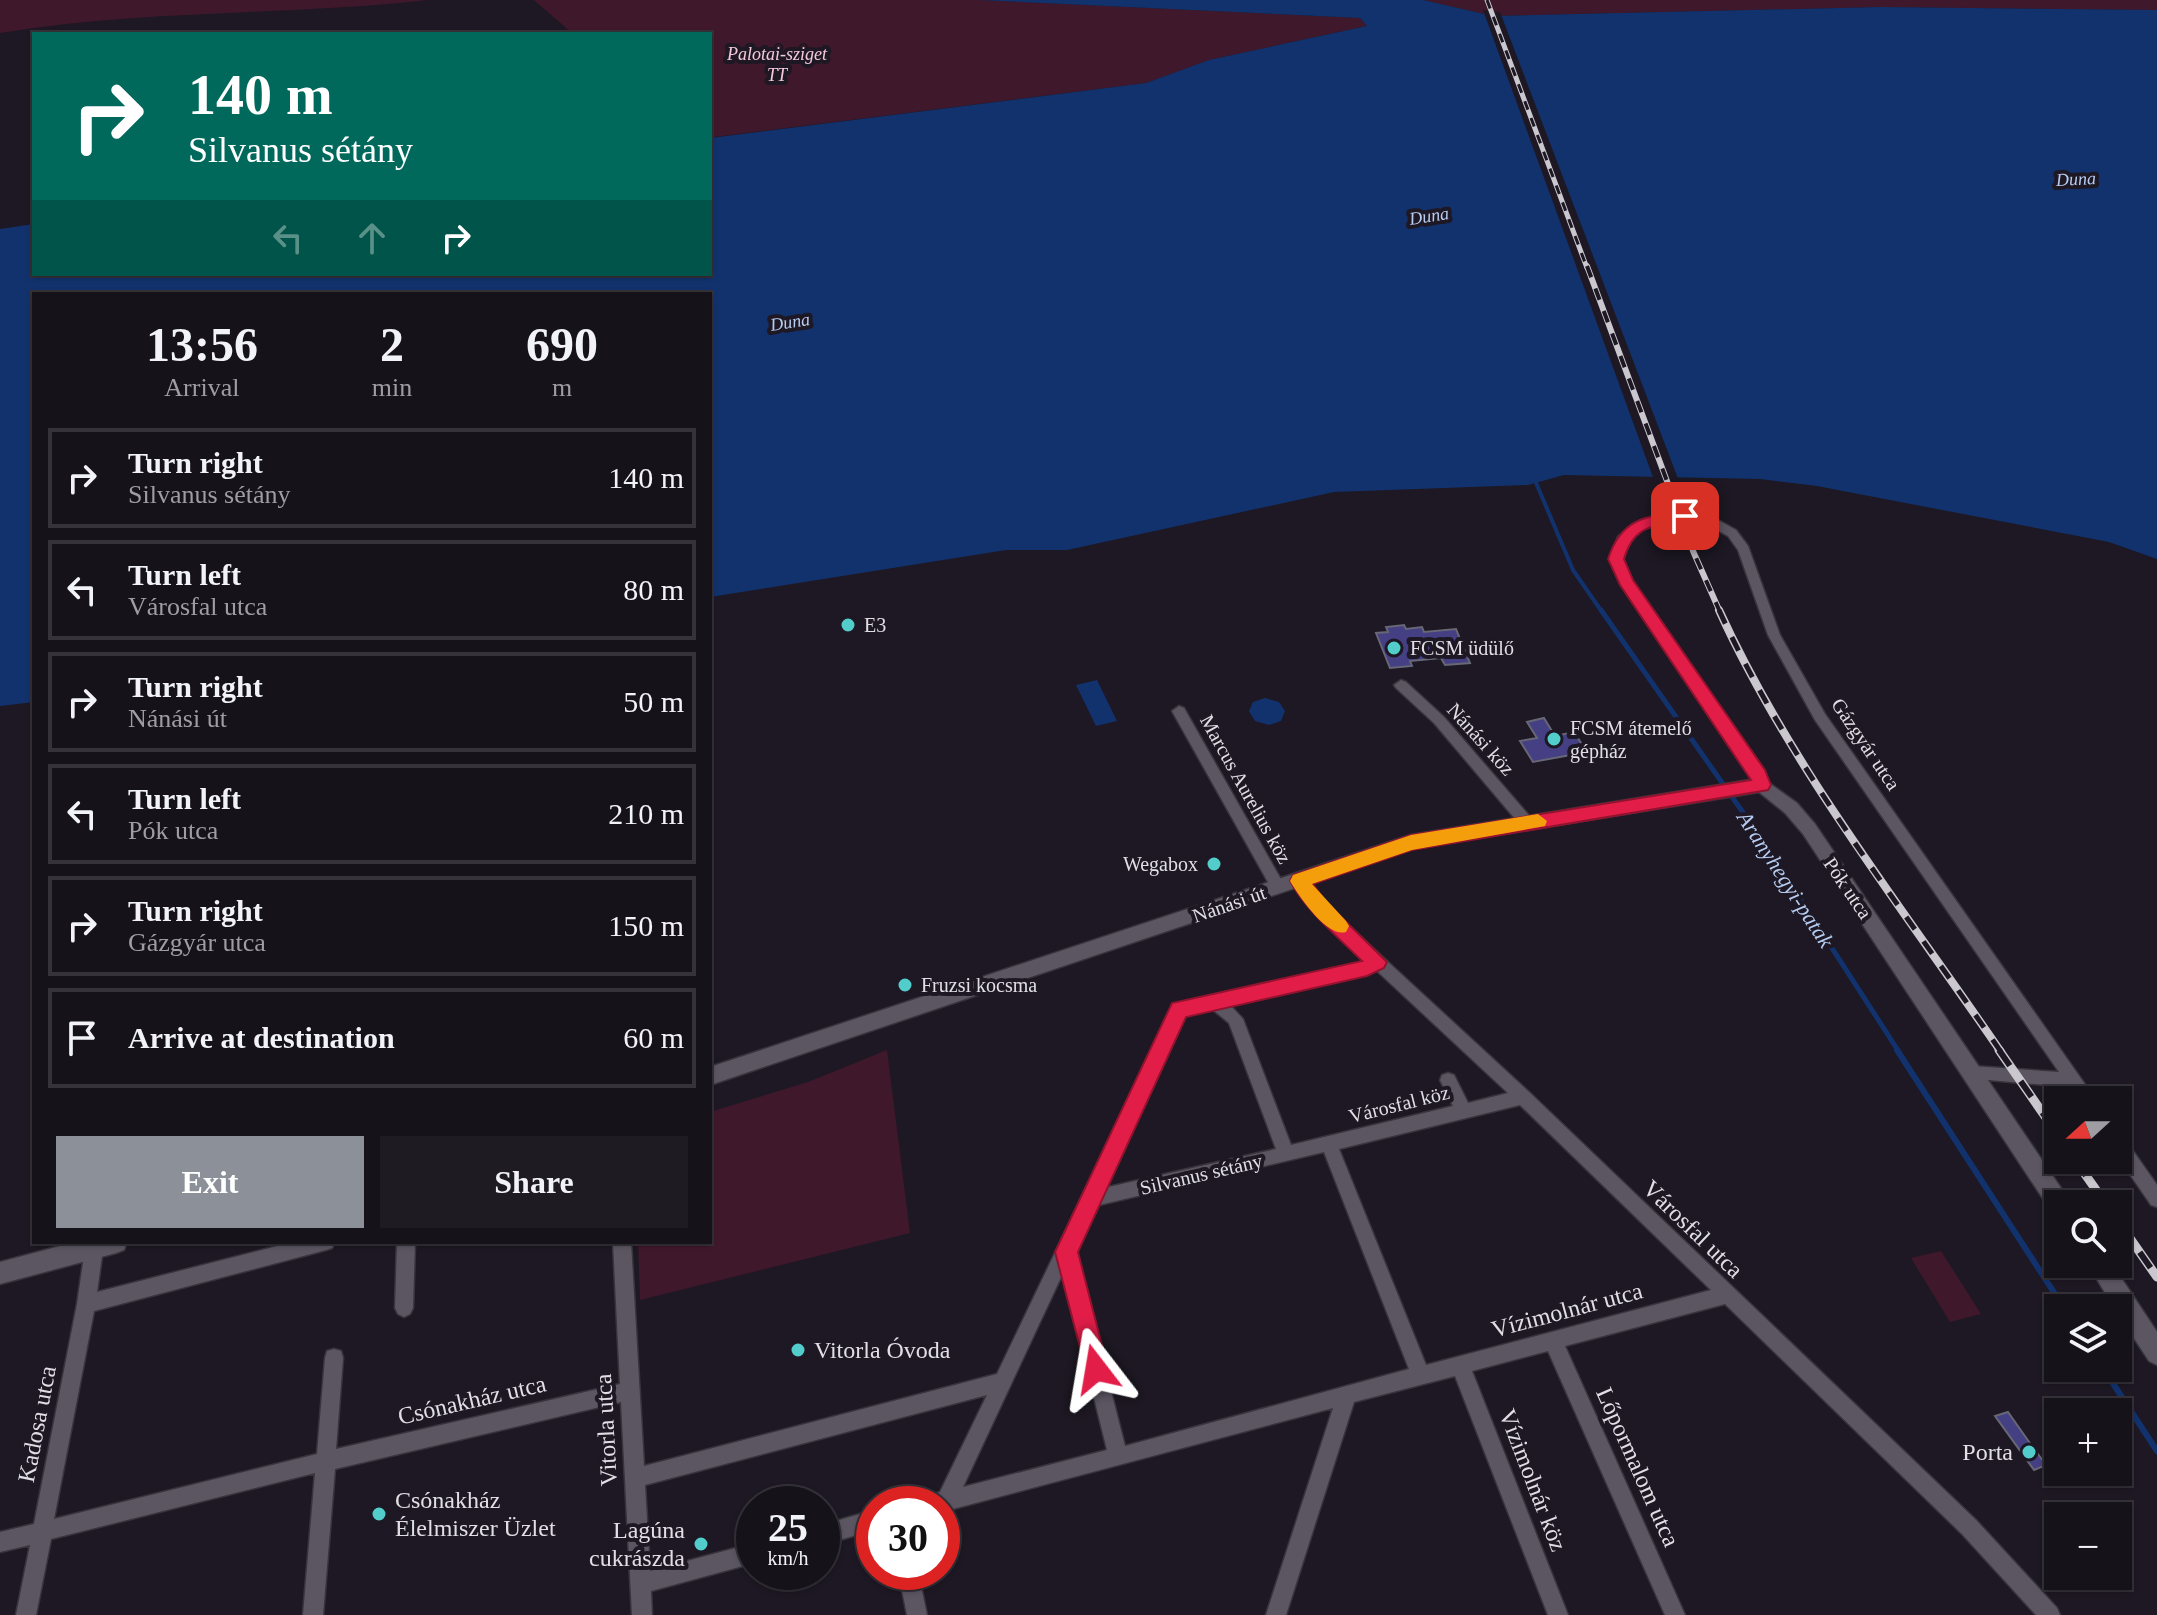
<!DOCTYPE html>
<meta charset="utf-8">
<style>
body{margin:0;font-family:"Times New Roman",serif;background:#1f1b23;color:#f1f3f6;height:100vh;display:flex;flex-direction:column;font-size:30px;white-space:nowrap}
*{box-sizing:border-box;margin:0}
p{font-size:26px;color:#9e9ea2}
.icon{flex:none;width:44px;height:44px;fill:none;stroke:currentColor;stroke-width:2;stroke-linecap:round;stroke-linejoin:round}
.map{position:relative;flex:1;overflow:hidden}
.drawer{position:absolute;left:32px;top:292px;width:680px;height:952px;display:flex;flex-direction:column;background:#16121a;border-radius:0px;box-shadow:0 2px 6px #0004,0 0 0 2px #353239}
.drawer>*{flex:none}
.banner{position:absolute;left:32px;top:32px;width:680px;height:244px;border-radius:0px;box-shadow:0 2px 6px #0004,0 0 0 2px #353239;background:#00695c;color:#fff;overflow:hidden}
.needle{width:52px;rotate:249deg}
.buttons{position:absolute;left:2044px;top:1086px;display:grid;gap:16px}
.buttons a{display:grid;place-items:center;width:88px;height:88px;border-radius:0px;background:#16121a;box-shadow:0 2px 6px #0004,0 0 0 2px #353239;font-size:40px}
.speed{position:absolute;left:736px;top:1486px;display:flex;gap:16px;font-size:40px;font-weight:700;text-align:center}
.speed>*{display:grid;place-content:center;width:104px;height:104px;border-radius:50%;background:#16121a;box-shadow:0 2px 6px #0004,0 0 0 2px #353239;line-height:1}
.speed small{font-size:20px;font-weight:400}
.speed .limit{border:12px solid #d22;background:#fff;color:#111}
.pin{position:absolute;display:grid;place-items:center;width:68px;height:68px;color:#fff;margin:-34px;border-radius:16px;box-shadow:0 4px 12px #0006}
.me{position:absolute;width:88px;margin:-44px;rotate:346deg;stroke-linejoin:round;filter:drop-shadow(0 0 6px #0008)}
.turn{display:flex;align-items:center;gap:28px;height:168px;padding:0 24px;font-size:36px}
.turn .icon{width:104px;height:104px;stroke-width:2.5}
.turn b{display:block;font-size:56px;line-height:68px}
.lanes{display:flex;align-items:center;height:76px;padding:0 24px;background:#0003;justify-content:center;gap:40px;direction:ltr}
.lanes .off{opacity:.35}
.eta{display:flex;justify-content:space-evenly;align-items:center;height:136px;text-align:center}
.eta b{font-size:48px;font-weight:800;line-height:56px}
.primary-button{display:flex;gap:16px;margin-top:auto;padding:16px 24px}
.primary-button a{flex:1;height:92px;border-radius:0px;background:#8c9099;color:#fff;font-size:32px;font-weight:800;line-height:92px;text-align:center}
.primary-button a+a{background:#1f1b23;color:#f1f3f6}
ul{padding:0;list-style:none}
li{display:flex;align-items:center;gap:24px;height:100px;margin:0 16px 12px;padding:0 8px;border:4px solid #353239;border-radius:0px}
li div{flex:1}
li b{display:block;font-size:30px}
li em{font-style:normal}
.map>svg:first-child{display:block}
.green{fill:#40182c}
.water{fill:#12326e}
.pier{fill:#1d1823}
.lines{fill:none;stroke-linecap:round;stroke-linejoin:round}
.stream-far2{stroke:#12326e;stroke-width:4}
.stream-far1{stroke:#12326e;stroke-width:5}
.stream{stroke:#12326e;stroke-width:6}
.building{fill:#453f84;stroke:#676775;stroke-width:2}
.minor-casing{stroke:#38343c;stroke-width:3}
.tertiary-casing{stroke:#38343c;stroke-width:3}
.minor{fill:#5c5663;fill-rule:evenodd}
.tertiary{fill:#5c5663;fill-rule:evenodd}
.rail-far3-casing{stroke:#cac7ce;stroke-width:5}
.rail-far2-casing{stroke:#cac7ce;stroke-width:6}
.rail-far1-casing{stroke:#cac7ce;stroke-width:8}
.rail-casing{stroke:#cac7ce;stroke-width:9}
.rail-far3{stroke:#1d1823;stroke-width:3;stroke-dasharray:9;stroke-linecap:butt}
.rail-far2{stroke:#1d1823;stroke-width:4;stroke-dasharray:12;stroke-linecap:butt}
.rail-far1{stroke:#1d1823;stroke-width:5;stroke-dasharray:15;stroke-linecap:butt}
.rail{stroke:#1d1823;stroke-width:6;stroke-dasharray:19;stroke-linecap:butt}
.route{fill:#e11d48;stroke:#92132f;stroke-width:2}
.slow{fill:#f59e0b}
.poi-dot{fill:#52cdcc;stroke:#1d1823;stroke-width:3}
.labels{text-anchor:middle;stroke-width:8;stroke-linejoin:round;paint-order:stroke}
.far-park-label{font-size:18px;font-style:italic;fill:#f5c8db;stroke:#1d1823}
.far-water-label{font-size:18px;font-style:italic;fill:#b7ccf1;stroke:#1d1823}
.poi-label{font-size:20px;fill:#e1dee5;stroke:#1d1823;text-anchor:start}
.street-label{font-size:20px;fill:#e1dee5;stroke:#1d1823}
.water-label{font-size:22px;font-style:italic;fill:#b7ccf1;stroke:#1d1823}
.near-street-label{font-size:24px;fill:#e1dee5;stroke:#1d1823}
.near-poi-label{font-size:24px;fill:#e1dee5;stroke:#1d1823;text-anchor:start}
</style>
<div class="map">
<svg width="2157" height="1615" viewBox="0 0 2157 1615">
<rect width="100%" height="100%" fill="#1d1823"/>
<!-- green -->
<path class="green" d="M0 0H428C286 16 141 9 0 33Z
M534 0H980L1360 18 1367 26 1209 60 1146 83 714 137 710 129V34H573Z
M1423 0H2157V10L1881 7 1493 16Z
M887 1050 910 1233 640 1300 638 1242H710V1112L808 1082Z
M1941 1251 1981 1314 1950 1322 1911 1258Z"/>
<!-- water -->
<path class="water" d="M980 0H1423L1493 16 1881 7 2157 10V559L2109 542 1817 486 1760 479 1564 475 1528 485 1334 492 1067 550H1006L710 597V294H34V702L0 706V229L34 224V274H710V138L1146 83 1209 60 1367 26 1360 18Z
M1097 680 1117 721 1096 726 1076 685Z
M1265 698 1279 702 1285 711 1281 721 1269 725 1255 721 1249 711 1253 702Z"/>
<!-- pier -->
<path class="pier" d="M1483 10 1500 12 1679 481 1654 480Z"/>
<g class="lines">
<!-- stream-far2 -->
<path class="stream-far2" d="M1534 478 1573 570 1602 612"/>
<!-- stream-far1 -->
<path class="stream-far1" d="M1601 610 1763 841 1899 1052"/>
<!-- stream -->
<path class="stream" d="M1897 1050 2064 1308
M2103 1368 2157 1451"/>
</g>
<!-- building -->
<path class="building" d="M1404 625 1406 629 1422 627 1424 632 1456 629 1470 663 1445 665 1441 658 1410 661 1412 666 1390 668 1376 633 1388 632 1386 627Z
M1544 718 1555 736 1574 732 1587 752 1533 762 1520 741 1537 738 1527 722Z
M2008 1412 2027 1439 2046 1465 2034 1470 1995 1416Z"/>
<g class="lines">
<!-- minor casing -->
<g class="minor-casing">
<path id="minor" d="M1671 511 1709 515 1736 530 1748 546 1780 635 1825 714 2096 1100H2079L2070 1087 1966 1078 1964 1073 1966 1068 1972 1066 2059 1072 1815 720 1768 635 1738 550 1728 536 1702 522 1672 519 1641 530 1627 542 1622 559 1632 581 1763 771 1769 785 1762 790 1757 789 1752 777 1622 585 1610 559 1618 537 1633 524Z
M1401 680 1406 682 1444 717 1532 819 1534 823 1532 827H1522L1434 723 1396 688 1394 685Z
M1179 706 1184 708 1283 883 1285 887 1283 891H1273L1172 711Z
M1300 875 1305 877 1324 903 1529 1092 1976 1520 2057 1608 2060 1615H2036L1962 1534 1725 1304 1565 1346 1685 1615H1665L1548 1351 1472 1371 1568 1615H1548L1455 1376 1354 1402 1286 1615H1266L1333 1408 953 1509 949 1517 942 1520V1504H923L926 1497 940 1492 987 1395 645 1485 650 1571 754 1543V1563L651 1591 652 1615H632L621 1402 335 1469 323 1615H303L315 1473 51 1539 36 1615H16L30 1545 0 1552V1532L34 1524 77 1304 86 1242H104L97 1292 293 1242H335L332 1248 326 1250 94 1311 54 1519 317 1454 325 1358 327 1351 334 1349 341 1351 343 1358 336 1449 620 1384 613 1242H631L644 1466 997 1374 1174 1004 1366 961 1314 911 1293 881 1295 877ZM1376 970 1508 1093 1468 1103 1454 1075 1448 1073 1442 1075 1440 1080 1453 1106 1291 1145 1243 1019 1230 1005 1367 974ZM1212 1009 1229 1023 1276 1149 1104 1188 1185 1015ZM1520 1105 1711 1290 1426 1365 1339 1149ZM1324 1152 1409 1369 1125 1446 1075 1250 1095 1206ZM1063 1273 1107 1450 963 1487Z
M2118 1135 2124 1138 2157 1185V1207L2151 1205 2118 1157Z
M397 1242H415L413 1308 410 1314 404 1317 398 1314 395 1308Z
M874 1510V1530L822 1545V1525Z
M903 1572H924L920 1581 927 1615H907L900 1580Z"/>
</g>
<!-- tertiary casing -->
<g class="tertiary-casing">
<path id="tertiary" d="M1762 778 1797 803 1815 824 2067 1197 2070 1204H2058V1214L2051 1211 1803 834 1785 813 1759 792 1411 849 710 1085V1067L1411 835Z
M75 1242H127L124 1250 116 1253 0 1284V1262Z
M2088 1264H2112L2157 1332V1365L2149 1361 2118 1314V1308H2114Z"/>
</g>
<!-- minor -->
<use href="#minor" class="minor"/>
<!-- tertiary -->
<use href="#tertiary" class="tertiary"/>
<!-- rail-far3 casing -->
<g class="rail-far3-casing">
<path id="rail-far3" d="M1487 0 1587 268"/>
</g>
<!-- rail-far2 casing -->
<g class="rail-far2-casing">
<path id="rail-far2" d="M1587 266 1693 551 1720 612"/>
</g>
<!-- rail-far1 casing -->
<g class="rail-far1-casing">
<path id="rail-far1" d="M1719 610C1790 766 1904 910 2001 1052"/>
</g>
<!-- rail casing -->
<g class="rail-casing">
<path id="rail" d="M1999 1050 2058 1135
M2075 1160 2106 1204
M2118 1221 2157 1277"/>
</g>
<!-- rail-far3 -->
<use href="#rail-far3" class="rail-far3"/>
<!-- rail-far2 -->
<use href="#rail-far2" class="rail-far2"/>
<!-- rail-far1 -->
<use href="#rail-far1" class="rail-far1"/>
<!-- rail -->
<use href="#rail" class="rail"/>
</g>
<!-- route -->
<path class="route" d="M1685 511 1690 513V519C1658 527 1635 521 1624 559L1633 580 1765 770 1771 785 1768 790 1412 850 1313 884 1326 902 1387 962 1384 968 1367 976 1186 1017 1078 1252 1108 1369 1105 1378 1096 1381 1088 1378 1055 1252 1172 1003 1362 961C1337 936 1307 912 1290 881L1293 875 1411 835 1751 780 1620 585 1608 559C1621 518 1646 516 1685 511Z"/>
<!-- slow -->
<path class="slow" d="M1538 814 1547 821 1545 826 1412 850 1312 884 1346 921 1349 926 1346 932C1327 938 1299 896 1290 881L1293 875 1411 835Z"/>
<!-- markers -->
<g class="poi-dot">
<circle cx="848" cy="625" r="8"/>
<circle cx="1394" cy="648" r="8"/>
<circle cx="1554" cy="739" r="8"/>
<circle cx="1214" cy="864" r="8"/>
<circle cx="905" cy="985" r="8"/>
<circle cx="798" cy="1350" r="8"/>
<circle cx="2029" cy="1452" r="8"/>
<circle cx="379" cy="1514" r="8"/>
<circle cx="701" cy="1544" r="8"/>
</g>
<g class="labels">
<!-- far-park labels -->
<g class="far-park-label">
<text x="777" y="60">Palotai-sziget<tspan x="777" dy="21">TT</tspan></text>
</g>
<!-- far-water labels -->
<g class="far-water-label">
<text transform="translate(2076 179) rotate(-3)" y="6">Duna</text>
<text transform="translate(1429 216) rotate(-9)" y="6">Duna</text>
<text transform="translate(790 322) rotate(-9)" y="6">Duna</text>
</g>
<!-- poi labels -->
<g class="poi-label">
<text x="864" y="632">E3</text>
<text x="1410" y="655">FCSM üdülő</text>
<text x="1570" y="735">FCSM átemelő<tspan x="1570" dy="23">gépház</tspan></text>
<text x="1198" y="871" text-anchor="end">Wegabox</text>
<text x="921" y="992">Fruzsi kocsma</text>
</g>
<!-- street labels -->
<g class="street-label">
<text transform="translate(1481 739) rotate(48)" y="7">Nánási köz</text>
<text transform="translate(1866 744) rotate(56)" y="7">Gázgyár utca</text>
<text transform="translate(1246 789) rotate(61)" y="7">Marcus Aurelius köz</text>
<text transform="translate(1848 888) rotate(56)" y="7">Pók utca</text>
<text transform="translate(1229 904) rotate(-19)" y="7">Nánási út</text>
<text transform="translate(1399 1104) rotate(-14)" y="7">Városfal köz</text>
<text transform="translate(1201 1174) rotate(-13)" y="7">Silvanus sétány</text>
</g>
<!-- water labels -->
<g class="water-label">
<text transform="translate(1786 879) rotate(57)" y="8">Aranyhegyi-patak</text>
</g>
<!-- near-street labels -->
<g class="near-street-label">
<text transform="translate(1693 1229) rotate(44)" y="8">Városfal utca</text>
<text transform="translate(1567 1310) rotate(-15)" y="8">Vízimolnár utca</text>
<text transform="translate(472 1400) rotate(-13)" y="8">Csónakház utca</text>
<text transform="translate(37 1424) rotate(-79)" y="8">Kadosa utca</text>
<text transform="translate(606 1430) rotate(-93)" y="8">Vitorla utca</text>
<text transform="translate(1638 1467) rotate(66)" y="8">Lőpormalom utca</text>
<text transform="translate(1533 1480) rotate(69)" y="8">Vízimolnár köz</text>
</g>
<!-- near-poi labels -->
<g class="near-poi-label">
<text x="814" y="1358">Vitorla Óvoda</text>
<text x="2013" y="1460" text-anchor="end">Porta</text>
<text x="395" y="1508">Csónakház<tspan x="395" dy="28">Élelmiszer Üzlet</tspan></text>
<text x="685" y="1538" text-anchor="end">Lagúna<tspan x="685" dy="28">cukrászda</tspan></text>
</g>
</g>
</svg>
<div class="buttons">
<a><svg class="needle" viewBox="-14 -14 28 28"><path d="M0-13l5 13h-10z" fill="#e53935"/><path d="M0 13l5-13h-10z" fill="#9e9ea2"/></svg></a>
<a><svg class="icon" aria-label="search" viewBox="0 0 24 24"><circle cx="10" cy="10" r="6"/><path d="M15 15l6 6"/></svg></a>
<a><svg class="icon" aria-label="layers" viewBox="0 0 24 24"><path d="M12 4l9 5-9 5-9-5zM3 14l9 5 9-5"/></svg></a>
<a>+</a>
<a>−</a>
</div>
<div class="speed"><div>25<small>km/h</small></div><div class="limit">30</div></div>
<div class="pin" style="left:1685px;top:516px;background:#d93025"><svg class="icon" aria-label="arrive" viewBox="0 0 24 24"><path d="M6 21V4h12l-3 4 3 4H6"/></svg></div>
<svg class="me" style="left:1096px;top:1369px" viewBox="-20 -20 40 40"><path d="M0-17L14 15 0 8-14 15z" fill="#e11d48" stroke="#fff" stroke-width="4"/></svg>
<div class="banner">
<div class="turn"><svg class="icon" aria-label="right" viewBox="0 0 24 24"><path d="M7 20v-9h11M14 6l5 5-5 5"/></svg><div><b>140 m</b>Silvanus sétány</div></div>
<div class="lanes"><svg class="icon off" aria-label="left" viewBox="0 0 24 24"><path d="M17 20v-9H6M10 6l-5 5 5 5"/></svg><svg class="icon off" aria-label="ahead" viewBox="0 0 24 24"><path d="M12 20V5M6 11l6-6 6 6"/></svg><svg class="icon" aria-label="right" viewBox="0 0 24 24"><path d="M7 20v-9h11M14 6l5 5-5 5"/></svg></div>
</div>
<section class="drawer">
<div class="eta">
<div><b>13:56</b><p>Arrival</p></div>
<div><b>2</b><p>min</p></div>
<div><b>690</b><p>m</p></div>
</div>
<ul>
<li><svg class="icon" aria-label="right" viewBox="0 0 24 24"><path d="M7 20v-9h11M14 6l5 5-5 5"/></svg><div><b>Turn right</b><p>Silvanus sétány</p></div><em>140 m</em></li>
<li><svg class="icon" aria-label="left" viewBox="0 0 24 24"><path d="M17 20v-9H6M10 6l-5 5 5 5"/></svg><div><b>Turn left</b><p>Városfal utca</p></div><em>80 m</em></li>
<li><svg class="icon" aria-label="right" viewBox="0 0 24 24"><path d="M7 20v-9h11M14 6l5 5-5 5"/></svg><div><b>Turn right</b><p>Nánási út</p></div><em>50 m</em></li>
<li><svg class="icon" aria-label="left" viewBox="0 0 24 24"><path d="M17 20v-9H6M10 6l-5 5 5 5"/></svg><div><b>Turn left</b><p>Pók utca</p></div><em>210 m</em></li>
<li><svg class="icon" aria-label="right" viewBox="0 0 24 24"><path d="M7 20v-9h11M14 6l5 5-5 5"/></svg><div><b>Turn right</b><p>Gázgyár utca</p></div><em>150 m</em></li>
<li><svg class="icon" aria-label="arrive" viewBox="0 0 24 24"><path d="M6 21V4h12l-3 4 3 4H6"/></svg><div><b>Arrive at destination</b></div><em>60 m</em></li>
</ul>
<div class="primary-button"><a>Exit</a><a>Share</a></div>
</section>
</div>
